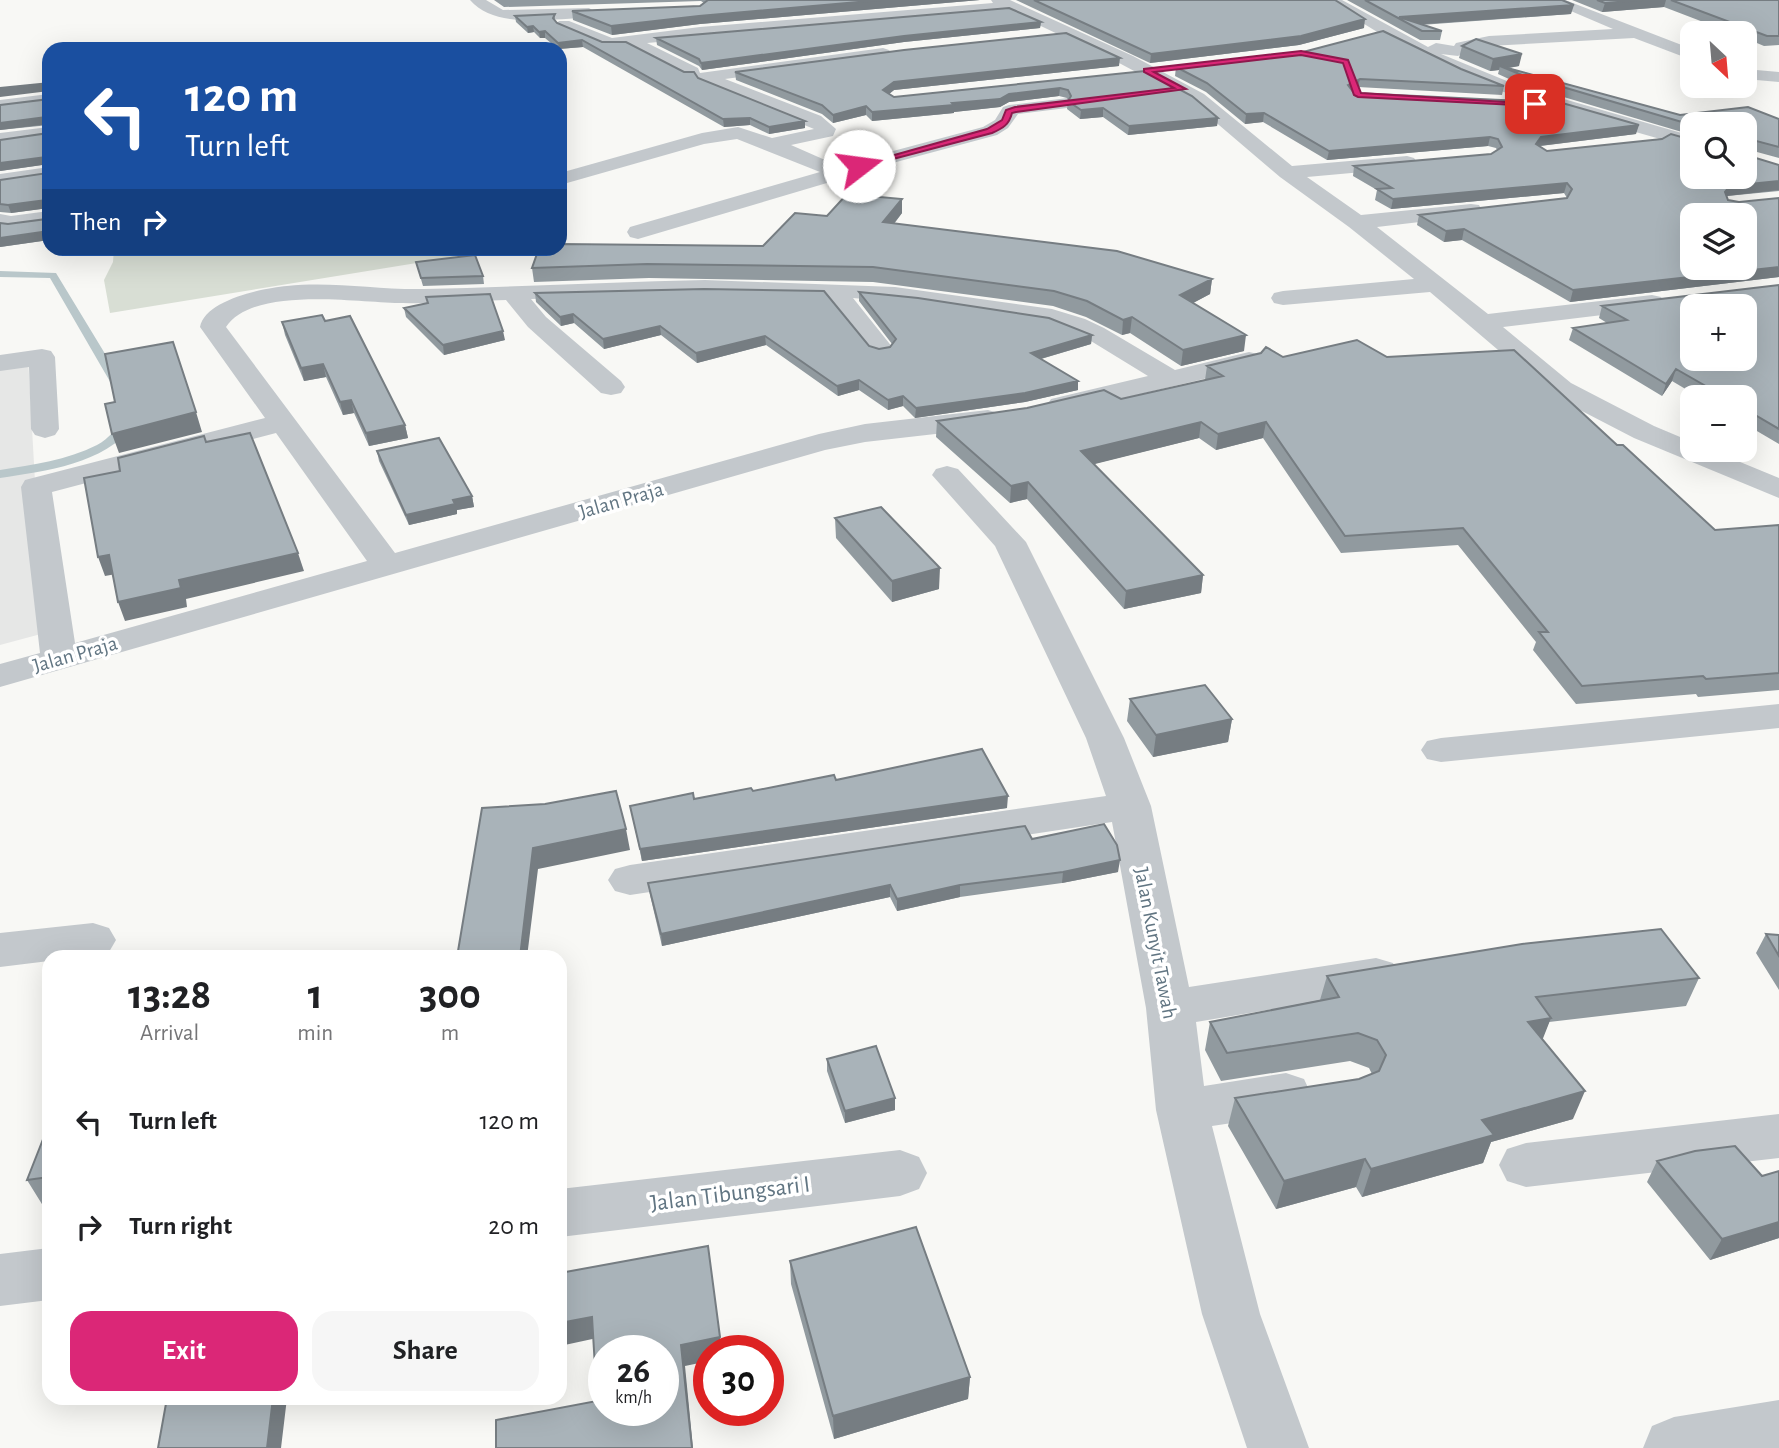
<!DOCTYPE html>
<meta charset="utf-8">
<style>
body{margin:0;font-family:"Alegreya Sans",sans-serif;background:#f6f6f6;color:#202124;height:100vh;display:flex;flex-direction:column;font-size:26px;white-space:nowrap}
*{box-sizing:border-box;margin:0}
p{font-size:23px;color:#757577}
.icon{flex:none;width:38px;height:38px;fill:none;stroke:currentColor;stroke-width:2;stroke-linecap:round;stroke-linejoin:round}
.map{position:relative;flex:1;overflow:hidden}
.drawer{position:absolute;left:42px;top:950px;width:525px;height:455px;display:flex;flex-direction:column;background:#fff;border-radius:21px;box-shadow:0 7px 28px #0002}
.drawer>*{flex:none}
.guide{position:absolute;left:42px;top:42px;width:525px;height:214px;border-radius:21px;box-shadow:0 7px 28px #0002;background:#1a4fa0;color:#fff;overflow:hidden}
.needle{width:46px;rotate:154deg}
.controls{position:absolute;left:1680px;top:21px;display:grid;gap:14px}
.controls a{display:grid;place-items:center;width:77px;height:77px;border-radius:14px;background:#fff;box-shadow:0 7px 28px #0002;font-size:35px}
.speed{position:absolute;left:588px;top:1335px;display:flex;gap:14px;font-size:35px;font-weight:700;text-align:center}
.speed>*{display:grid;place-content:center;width:91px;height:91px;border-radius:50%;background:#fff;box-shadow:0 7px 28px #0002;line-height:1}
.speed small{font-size:18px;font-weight:400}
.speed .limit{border:10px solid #d22;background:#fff;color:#111}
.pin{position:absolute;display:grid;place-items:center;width:60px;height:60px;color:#fff;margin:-30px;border-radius:14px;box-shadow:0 4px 10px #0006}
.me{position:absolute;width:77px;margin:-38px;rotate:75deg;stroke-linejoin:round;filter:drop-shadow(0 0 5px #0008)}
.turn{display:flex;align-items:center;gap:24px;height:147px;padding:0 28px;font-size:32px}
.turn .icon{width:91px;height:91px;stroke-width:2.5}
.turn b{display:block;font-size:49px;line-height:60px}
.then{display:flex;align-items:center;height:66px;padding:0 28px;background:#0003;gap:14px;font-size:26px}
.eta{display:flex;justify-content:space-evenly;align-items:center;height:119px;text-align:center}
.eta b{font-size:42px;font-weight:700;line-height:49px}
.action{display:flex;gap:14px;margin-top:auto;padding:14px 28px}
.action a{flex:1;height:80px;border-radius:21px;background:#db2777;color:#fff;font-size:28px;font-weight:700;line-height:80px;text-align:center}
.action a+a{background:#f6f6f6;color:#202124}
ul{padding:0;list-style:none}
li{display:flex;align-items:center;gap:21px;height:105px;padding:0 28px}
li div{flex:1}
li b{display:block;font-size:26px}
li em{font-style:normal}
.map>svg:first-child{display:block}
.built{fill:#e6e7e6}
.green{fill:#d8ded4}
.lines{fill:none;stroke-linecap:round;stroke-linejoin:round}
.stream{fill:#b9c7ca;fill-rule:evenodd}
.minor{fill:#c3c8cc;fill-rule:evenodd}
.wall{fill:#919a9f}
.shaded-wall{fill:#767d82}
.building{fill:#a9b3b9;stroke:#767d82;stroke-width:2;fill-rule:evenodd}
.route{fill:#db2777;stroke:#8e194d;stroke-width:2}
.labels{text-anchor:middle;stroke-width:7;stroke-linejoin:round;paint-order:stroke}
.street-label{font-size:21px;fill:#617582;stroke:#fff}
.near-street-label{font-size:24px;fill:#617582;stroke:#fff}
</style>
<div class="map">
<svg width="1779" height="1448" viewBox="0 0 1779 1448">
<rect width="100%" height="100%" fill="#f8f8f5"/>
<!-- built -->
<path class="built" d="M0 357H28L37 517 67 627 0 645Z"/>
<!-- green -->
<path class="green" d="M473 248 478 253 110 313 104 280 113 262 114 249Z"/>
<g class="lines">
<!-- stream -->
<path class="stream" d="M0 271 56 273 124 385 122 387 112 385 50 278 0 277Z
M128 421 134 425C104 464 46 471 0 478V470C33 465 67 460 97 445 109 439 117 426 128 421Z"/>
<!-- minor -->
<path class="minor" d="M470 0H486L503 10 589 8 597 13 589 18C552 18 496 30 470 0Z
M991 0H1010L1133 56 1204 94 1292 166 1407 156 1414 158 1417 162 1414 166 1407 168 1307 177 1361 215 1471 204 1479 205 1482 210 1479 215 1471 216 1377 227 1488 314 1652 295 1661 297 1664 302 1661 307 1652 309 1503 327 1571 383 1654 426 1692 442V450H1711L1779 478V498L1634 438 1551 395 1430 292 1283 305 1274 303 1271 298 1274 293 1283 291 1414 279 1349 227 1280 177 1192 102 1121 64 1009 11 647 43 698 68 700 73 883 48 889 50 891 53 889 56 883 58 725 79 821 116 836 129 833 136 791 145 875 182 878 186 875 190H861L837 180 638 239 630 237 627 232 630 227 820 172 737 139 704 144 560 185V173L702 133 738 127 772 138 814 129 700 82 696 76H686L627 46H604L559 27 556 24 559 21H569L612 38 700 27 993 3Z
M1325 0H1342L1428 47 1436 43 1454 46 1456 43 1489 36 1613 29 1545 0H1565L1692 49V60L1634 38 1489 46 1467 50 1458 56 1441 54 1519 86 1692 136V148L1551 108 1483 85 1392 41Z
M1745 69 1779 72V82L1745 79Z
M1118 92 1124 93 1127 97 1124 101 1018 114 1008 128 997 135 859 172 852 170 849 166 852 162 983 127 995 120 1003 107 1009 105Z
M49 94V104L0 110V100Z
M49 127V139L0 145V133Z
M49 167V179L0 186V174Z
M49 211V225L11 230 0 228V214L11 216Z
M705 280 895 287 1052 309 1085 319 1104 328 1175 370 1249 352 1258 354 1262 360 1258 366 1061 413 1051 411 1047 405 1051 399 1148 376 1086 338 1049 324 918 304 853 298 893 348 889 354 880 356 871 354 826 297 705 295 531 299 546 317 621 381 625 387 621 393 611 395 601 393 528 327 506 300C472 301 438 304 403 303 359 303 254 285 226 327L395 553 819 434 865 424 988 410 998 413 1002 419 998 425 988 428 865 442 825 450 0 687V664L40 653 21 487 25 480 265 418 200 327C205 300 263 288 287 286 332 281 379 290 424 289 518 287 611 282 705 280ZM276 433 367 561 75 643 52 492Z
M42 349 51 351 55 357 59 429 55 435 45 438 35 435 31 429 29 367 0 371V355Z
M947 466 958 469 1026 542 1124 738 1151 806 1189 987 1376 958 1393 963 1399 975 1393 987 1376 992 1196 1022 1204 1086 1286 1073 1304 1079 1311 1094 1304 1109 1286 1115 1212 1126 1260 1314 1309 1448H1247L1202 1314 1156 1110 1146 1008 1112 822 630 895 615 891 608 880 615 869 630 865 1106 796 1086 738 995 546 932 475 936 469Z
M1779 704V728L1441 762 1427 759 1421 750 1427 741 1441 738Z
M93 923 109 928 116 940 109 952 87 957H49V961L0 967V933Z
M1779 1114V1158L1526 1187 1507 1181 1499 1165 1507 1149 1526 1143Z
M900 1150 919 1157 927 1173 919 1189 900 1196 560 1237V1189Z
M49 1248V1300L0 1306V1254Z
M1779 1400V1448H1643L1652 1426 1674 1417Z"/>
</g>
<!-- wall -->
<path class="wall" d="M494 0H980L700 24 612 35 573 20 572 11 700 6 704 3 701 1 504 7Z
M1016 0H1335L1364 28 1299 45 1150 63Z
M1347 0H1562L1571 14 1421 25 1442 31 1440 40H1420Z
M1572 0H1779V45L1764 46 1745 38V33H1732L1664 7 1602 12Z
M555 14V21L557 23 602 42 684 72 805 121V128L769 134 750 125 724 127 583 47 558 49 545 38H540L534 32 528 33 516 22 515 16Z
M1041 22 1040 28 904 42 702 70 699 66 657 45 656 38Z
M1462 46 1519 66 1509 68 1680 115 1779 119V158L1746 149V155L1779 165V191L1727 196 1728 200 1739 202 1779 198V277L1570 302 1462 240 1444 242 1417 225 1419 215 1567 198 1564 193 1391 209 1375 200 1377 190 1353 176 1354 166 1491 154 1497 150 1496 148 1488 146 1327 160 1263 122 1245 124 1206 92 1175 76 1176 67 1461 69 1504 86 1502 95 1358 87 1352 91 1354 93 1636 134 1540 146 1547 151 1692 177 1745 124H1692V135L1520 84 1498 74 1499 70 1490 71 1459 58Z
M1119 66 894 90 889 94 894 97 1145 71 1218 118 1217 126 1128 135 1103 117 1080 119 1067 109 1068 100 1067 98 1059 96 1009 102 1000 107 954 112V113L872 121 866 115 833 123 822 114 736 80 735 72Z
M49 93V240L0 247 8 224 46 219 48 208 11 213 0 212V180L48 173 49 164 0 171 48 133 49 125 0 130V105L49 99Z
M902 199V213L894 224 1212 279 1210 294 1193 303 1244 351 1181 366 1130 333 1122 335 1086 317 1053 306 873 282 649 278 534 282 532 268 763 246 827 216Z
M416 262 483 276 484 284 423 286Z
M1779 285V444L1745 424V397H1699L1672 381 1662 396 1569 340 1573 328 1607 323 1599 318 1602 306Z
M859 292 1092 335 1091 344 1041 359 1078 381V390L1025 402 915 418 903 406 888 410 859 390 838 396 766 345 697 363 661 335 604 349 574 323 561 326 536 302 535 293 869 346 879 349 890 347 892 344 859 301Z
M404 308 505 340 444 355 406 317Z
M325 321 405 425 408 438 369 446 354 413 343 415 326 377 304 381 285 335 282 322Z
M1283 357H1387L1617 445 1715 530 1779 525V690L1698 697 1696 694 1576 704 1533 650 1536 642 1458 545 1341 553 1263 438 1216 450 1199 438 1093 464 1203 575 1201 593 1124 609 1027 499 1010 503 936 437 937 421 1121 399 1205 380 1207 366Z
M377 451 472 496 474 507 457 510V514L409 525 379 461Z
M835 518 939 589 892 602 836 538Z
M1130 699 1232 719 1228 742 1153 757 1127 721Z
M836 780 1007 808 642 861 630 806 694 799Z
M1032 839 1118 872 1062 883 960 897 897 911 890 897 662 946 650 895 648 883Z
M1766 934 1779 935V990L1756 953Z
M1327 976 1699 978 1686 1006 1549 1022 1542 1039 1573 1119 1491 1142 1483 1163 1362 1197 1356 1187 1276 1209 1228 1126 1235 1098 1359 1079 1372 1074 1369 1068 1350 1061 1221 1081 1205 1050 1210 1022 1320 1000Z
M827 1059 895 1110 845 1123 827 1071Z
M49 1124V1209H45L27 1180Z
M1657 1161 1762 1176 1779 1171V1238L1710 1260 1647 1182Z
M790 1261 970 1377 968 1399 834 1439 791 1284Z"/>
<!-- shaded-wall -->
<path class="shaded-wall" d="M881 0H980L700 24 612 35 611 26 699 16Z
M1642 0H1666L1664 7 1602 12 1605 3Z
M1574 5 1571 14 1411 25 1399 17Z
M1365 19 1364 28 1299 45 1150 63 1151 54Z
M1041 22 1040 28 904 42 702 70 701 63 904 36Z
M533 26 534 32 528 33 527 27Z
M545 31V38H540L539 32Z
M582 40 583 47 559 49 558 43Z
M1522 54 1519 66 1507 68 1500 66 1499 70 1490 71 1493 59Z
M1120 58 1119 66 894 90 883 99V90L894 82Z
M1360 79 1358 87 1346 94 1348 85Z
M46 84 49 91 0 97V90Z
M1060 88 1059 96 1009 102 1000 107 954 112V113L872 121V112L952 103 1009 94Z
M866 106V115L833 123V115Z
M1103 108V117L1080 119 1081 110Z
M1264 113 1263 122 1245 124 1246 114Z
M46 117 49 124 0 130V123Z
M750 118V125L724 127 723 119Z
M1218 118 1217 126 1128 135 1129 126Z
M805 121V128L769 134V127Z
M1639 125 1636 134 1539 146 1536 144 1541 137Z
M1490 137 1488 146 1327 160 1329 151Z
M46 157 49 164 0 171V163Z
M1779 181V190L1727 196 1725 192 1730 186Z
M1567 183 1564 193 1391 209 1393 199Z
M902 199V213L883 237V222Z
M46 200 49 208 11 213 8 205Z
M1464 229 1462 240 1444 242 1446 231Z
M49 231V240L0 247V238Z
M1779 267V277L1570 302 1573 290Z
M1212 279 1210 294 1178 311 1180 295Z
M573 314 574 323 561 326 560 317Z
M1132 317 1130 333 1122 335 1123 320Z
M660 326 661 335 604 349 603 339Z
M503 331 505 340 444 355 443 345Z
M1092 335 1091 344 1030 362 1031 353Z
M1246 335 1244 351 1181 366 1183 350Z
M765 336 766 345 697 363 696 353Z
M323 364 326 377 304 381 301 368Z
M1676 369 1672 381 1662 396 1666 384Z
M859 380V390L838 396 837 386Z
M1078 381V390L1025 402 915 418 916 408Z
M903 396V406L888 410V400Z
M351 400 354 413 343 415 340 402Z
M196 412 202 432 119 453 112 434Z
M1201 422 1199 438 1079 468 1081 451Z
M1266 422 1263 438 1216 450 1218 434Z
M405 425 408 438 369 446 366 433Z
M1028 482 1027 499 1010 503 1011 486Z
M472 496 474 507 457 510V514L409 525 406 515 453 500Z
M298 553 304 571 186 599 187 607 125 621 118 602 179 580Z
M109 555 116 574 105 576 98 557Z
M940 568 939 589 892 602V581Z
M1203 575 1201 593 1124 609 1126 591Z
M1232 719 1228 742 1153 757 1156 735Z
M1008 796 1007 808 642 861 640 849Z
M626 829 630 850 538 869 527 957H520L533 848Z
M1120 860 1118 872 1062 883 1063 872Z
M890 885V897L662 946 661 934Z
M960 885V897L897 911V899Z
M1551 1018 1540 1046 1528 1022Z
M1585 1091 1573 1119 1491 1142 1483 1163 1362 1197 1371 1169 1482 1120Z
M895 1098V1110L845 1123V1111Z
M1365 1159 1356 1187 1276 1209 1284 1181Z
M1779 1222V1238L1710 1260 1722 1239Z
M592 1317 597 1338 560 1346V1323Z
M720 1337 722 1351H709V1361L685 1366 693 1448H692L681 1345Z
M970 1377 968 1399 834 1439 833 1416Z
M273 1398H287L281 1448H267Z"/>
<!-- building -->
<path class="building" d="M708 0H881L699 16 611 26 572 11 700 6Z
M1034 0H1335L1365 19 1301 36 1151 54Z
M1365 0H1562L1574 5 1399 17 1442 31H1422Z
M1597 0H1642L1605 3Z
M1671 0H1779V36H1767Z
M1009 8 1041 22 904 36 701 63 699 59 656 38Z
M555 14 553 18 557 23 602 42H626L684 72H694L698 78 805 121 769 127 750 118 723 119 582 40 558 43 545 31 539 32 533 26 527 27 515 16Z
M1383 31 1461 69 1504 86 1360 79 1348 85 1354 93 1522 101 1530 100 1531 94 1639 125 1541 137 1536 144 1547 151 1662 139 1671 134 1692 140V177H1745V124L1692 125 1522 75 1500 66 1680 115 1748 107 1779 119V147L1749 139 1746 141V155L1779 165V181L1730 186 1725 192 1728 200 1739 202 1779 198V267L1573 290 1464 229 1446 231 1419 215 1567 198 1572 189 1567 183 1393 199 1377 189 1392 188 1354 166 1491 154 1502 147 1498 139 1490 137 1329 151 1264 113 1246 114 1207 83 1176 67 1303 52ZM1692 215H1745V268H1692Z
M1066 33 1120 58 894 82 883 90 894 97 1145 71 1192 96 1218 118 1129 126 1103 108 1081 110 1068 101 1071 96 1068 90 1060 88 1009 94 1000 99 952 103 954 105 872 112 866 106 833 115 822 105 735 72 904 50Z
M1476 39 1522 54 1493 59 1462 46Z
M49 83V87L46 84 0 90V88Z
M49 92V120L46 117 0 123V105L49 99Z
M49 123V159L46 157 0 163V140L48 133Z
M49 160V231L0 238V223L8 224 46 219 49 203 46 200 8 205 0 204V180L48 173Z
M847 194 902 199 883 222 1117 251 1212 279 1180 295 1246 335 1183 350 1132 317 1123 320 1087 301 1054 291 873 267 647 264 532 268 539 248H560V244L763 246 795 213 827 216Z
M475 255 483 276 421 278 416 262Z
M1779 285V429L1745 409V397H1725L1676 369 1666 384 1573 328 1627 320 1602 306ZM1692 306H1745V359H1692Z
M704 289 824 291 869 346 879 349 890 347 896 339 859 292 918 298 1049 318 1092 335 1031 353 1078 381 1025 393 916 408 903 396 888 400 859 380 837 386 765 336 696 353 660 326 603 339 573 314 560 317 535 293Z
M490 294 503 331 443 345 404 308 428 303 426 297Z
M322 315 325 321 350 316 405 425 366 433 351 400 340 402 323 364 301 368 282 322Z
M1357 340 1387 357 1514 350 1617 445H1623L1715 530 1779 525V673L1706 679 1703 676 1582 686 1539 632H1548L1463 528 1345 536 1266 422 1218 434 1201 422 1081 451 1203 575 1126 591 1028 482 1011 486 937 421 1027 408 1104 390 1121 399 1223 376 1207 366 1261 353 1266 347 1283 357Z
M173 342 196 412 112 434 105 404 115 402 105 354Z
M250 433 298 553 179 580 181 588 118 602 109 555 98 557 84 478 120 471 118 458 204 436 206 442Z
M439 438 472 496 453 500 455 504 406 515 377 451Z
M881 507 940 568 892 581 835 518Z
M1205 685 1232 719 1156 735 1130 699Z
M982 749 1008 796 640 849 630 806 693 793 694 799 751 788 753 791 834 775 836 780Z
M616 791 626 829 533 848 520 957H457L482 808 545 804Z
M1104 824 1117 845 1120 860 1063 872 960 885 897 899 890 885 661 934 648 883 1025 826 1032 839Z
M1661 929 1699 978 1536 997 1551 1018 1528 1022 1585 1091 1482 1120 1494 1135 1371 1169 1365 1159 1284 1181 1235 1098 1359 1079 1379 1071 1386 1055 1377 1040 1358 1033 1227 1053 1210 1022 1339 997 1327 976 1522 944Z
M1766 934 1779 935V956Z
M876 1046 895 1098 845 1111 827 1059Z
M49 1124V1177L27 1180Z
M1735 1146 1762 1176 1779 1171V1222L1722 1239 1657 1161 1695 1151Z
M916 1227 970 1377 833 1416 790 1261Z
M708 1246 720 1337 681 1345 692 1448H496V1420L597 1401 592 1317 560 1323V1273ZM604 1351H663V1410H604Z
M167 1398H273L267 1448H158Z"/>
<!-- route -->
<path class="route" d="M1301 51 1348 60 1361 93 1538 104 1535 106 1358 97 1354 95 1343 63 1301 55 1154 72 1186 89 1016 112 1012 113C1009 125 1003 128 992 133L859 168 855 166 987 129 1002 120 1006 110 1015 107 1174 88 1144 72V69Z"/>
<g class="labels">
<!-- street labels -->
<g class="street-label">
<text transform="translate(621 500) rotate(-16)" y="7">Jalan Praja</text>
<text transform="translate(75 654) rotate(-16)" y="7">Jalan Praja</text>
<text transform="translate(1156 943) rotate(79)" y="7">Jalan Kunyit Tawah</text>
</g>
<!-- near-street labels -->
<g class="near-street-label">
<text transform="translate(730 1193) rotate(-7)" y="8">Jalan Tibungsari I</text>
</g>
</g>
</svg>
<div class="controls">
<a><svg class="needle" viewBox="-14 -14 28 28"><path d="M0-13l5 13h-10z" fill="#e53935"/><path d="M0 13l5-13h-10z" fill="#757577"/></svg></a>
<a><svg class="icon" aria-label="search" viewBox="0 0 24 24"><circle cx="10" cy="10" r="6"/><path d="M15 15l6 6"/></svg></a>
<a><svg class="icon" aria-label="layers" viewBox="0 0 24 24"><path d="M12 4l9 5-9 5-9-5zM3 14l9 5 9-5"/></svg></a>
<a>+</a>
<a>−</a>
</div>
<div class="speed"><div>26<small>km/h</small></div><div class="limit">30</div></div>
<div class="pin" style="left:1535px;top:104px;background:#d93025"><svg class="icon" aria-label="arrive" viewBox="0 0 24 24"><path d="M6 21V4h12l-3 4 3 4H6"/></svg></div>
<svg class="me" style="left:859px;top:166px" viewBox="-20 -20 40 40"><circle r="19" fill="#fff"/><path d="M0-13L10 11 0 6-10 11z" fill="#db2777"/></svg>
<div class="guide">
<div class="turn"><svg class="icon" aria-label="left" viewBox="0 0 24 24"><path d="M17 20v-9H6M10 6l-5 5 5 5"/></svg><div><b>120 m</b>Turn left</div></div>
<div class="then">Then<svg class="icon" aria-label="right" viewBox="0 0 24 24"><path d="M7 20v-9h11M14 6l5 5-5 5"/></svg></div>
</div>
<section class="drawer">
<div class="eta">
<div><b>13:28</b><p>Arrival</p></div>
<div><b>1</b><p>min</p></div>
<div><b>300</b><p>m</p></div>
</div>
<ul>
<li><svg class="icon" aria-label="left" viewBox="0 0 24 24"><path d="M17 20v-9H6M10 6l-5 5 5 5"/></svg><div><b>Turn left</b></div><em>120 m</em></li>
<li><svg class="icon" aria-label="right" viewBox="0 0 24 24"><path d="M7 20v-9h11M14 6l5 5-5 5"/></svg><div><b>Turn right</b></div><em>20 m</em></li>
</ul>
<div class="action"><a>Exit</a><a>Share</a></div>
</section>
</div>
